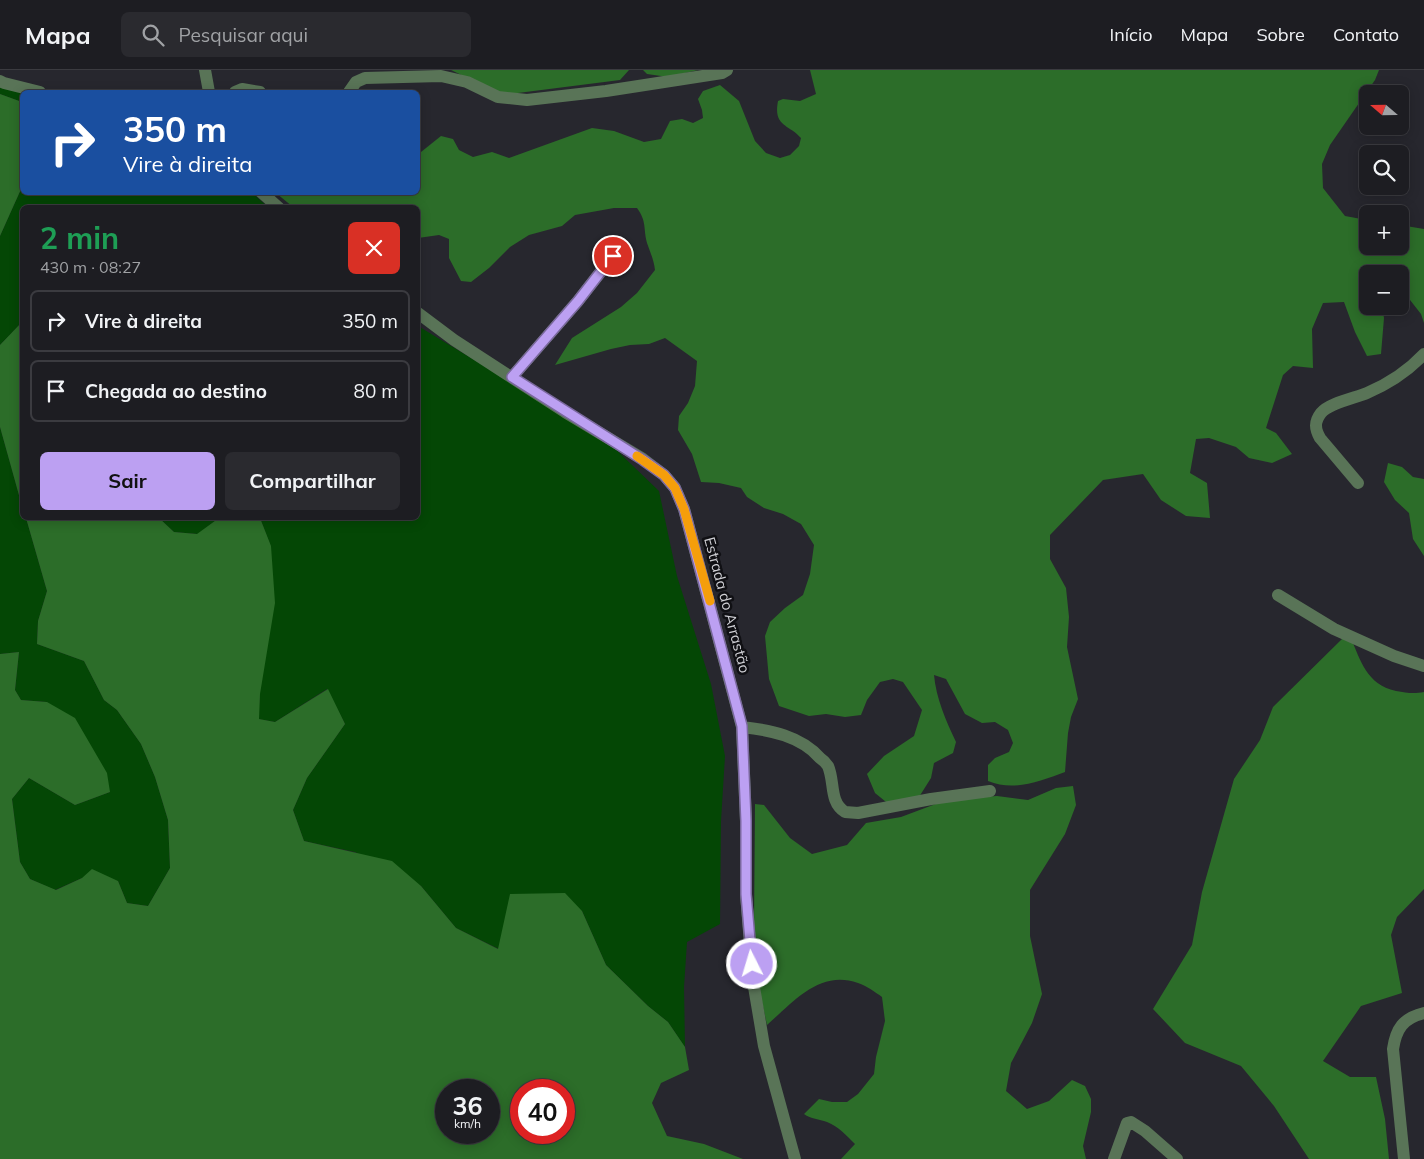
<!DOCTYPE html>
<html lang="pt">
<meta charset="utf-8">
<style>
body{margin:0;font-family:Mulish,sans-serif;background:#2a2a2f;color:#f1f3f6;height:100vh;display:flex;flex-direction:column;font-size:19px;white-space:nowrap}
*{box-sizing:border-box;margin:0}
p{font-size:16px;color:#a0a2a5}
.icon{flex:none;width:28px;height:28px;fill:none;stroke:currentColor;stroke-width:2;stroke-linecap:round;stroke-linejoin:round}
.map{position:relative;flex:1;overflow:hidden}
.drawer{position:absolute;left:20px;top:135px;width:400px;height:315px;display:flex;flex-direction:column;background:#1d1d22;border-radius:8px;box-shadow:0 2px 12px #0003,0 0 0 1px #3b3b40}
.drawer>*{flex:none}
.top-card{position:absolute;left:20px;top:20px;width:400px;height:105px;border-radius:8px;box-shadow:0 2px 12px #0003,0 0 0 1px #3b3b40;background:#1a4fa0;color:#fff;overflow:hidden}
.needle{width:32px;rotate:290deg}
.buttons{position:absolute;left:1359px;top:15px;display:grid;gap:10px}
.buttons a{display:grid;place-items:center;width:50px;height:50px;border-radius:8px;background:#1d1d22;box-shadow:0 2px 12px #0003,0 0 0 1px #3b3b40;font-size:25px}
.speed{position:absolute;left:435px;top:1009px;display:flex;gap:10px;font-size:25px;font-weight:700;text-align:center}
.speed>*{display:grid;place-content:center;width:65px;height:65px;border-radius:50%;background:#1d1d22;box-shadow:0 2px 12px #0003,0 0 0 1px #3b3b40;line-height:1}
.speed small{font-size:12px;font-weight:400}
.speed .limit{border:8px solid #d22;background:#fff;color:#111}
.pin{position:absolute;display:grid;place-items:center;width:42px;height:42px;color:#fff;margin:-21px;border:2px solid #fff;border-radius:50%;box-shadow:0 1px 5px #0007}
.me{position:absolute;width:55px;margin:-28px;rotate:355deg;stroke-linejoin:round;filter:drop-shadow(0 0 4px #0008)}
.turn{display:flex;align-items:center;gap:18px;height:105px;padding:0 20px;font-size:22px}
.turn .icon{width:65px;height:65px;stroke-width:2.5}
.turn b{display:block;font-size:35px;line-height:42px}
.round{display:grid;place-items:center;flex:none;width:52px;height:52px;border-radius:8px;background:#2a2a2f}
.summary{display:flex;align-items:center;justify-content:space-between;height:85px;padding:0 20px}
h1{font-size:30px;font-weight:700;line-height:38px;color:#1e9e55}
.primary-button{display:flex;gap:10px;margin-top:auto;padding:10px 20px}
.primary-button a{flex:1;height:58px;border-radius:8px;background:#bca0f2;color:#111;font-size:20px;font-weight:700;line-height:58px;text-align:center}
.primary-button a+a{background:#2a2a2f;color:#f1f3f6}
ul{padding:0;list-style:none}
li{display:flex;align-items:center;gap:15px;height:62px;margin:0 10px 8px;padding:0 10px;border:2px solid #3b3b40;border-radius:8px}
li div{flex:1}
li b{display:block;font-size:19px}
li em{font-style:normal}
header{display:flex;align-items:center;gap:30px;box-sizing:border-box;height:70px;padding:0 25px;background:#1d1d22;border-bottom:1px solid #3b3b40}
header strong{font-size:24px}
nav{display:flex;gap:28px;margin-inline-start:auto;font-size:18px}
.search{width:350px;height:45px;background:#2a2a2f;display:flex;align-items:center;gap:12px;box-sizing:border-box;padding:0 18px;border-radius:8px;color:#a0a2a5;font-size:19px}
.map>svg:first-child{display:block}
.green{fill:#044705}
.forest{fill:#2c6d29;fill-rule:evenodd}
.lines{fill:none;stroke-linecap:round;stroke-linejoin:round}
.minor{stroke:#597457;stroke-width:12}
.route-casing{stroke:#7a689d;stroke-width:12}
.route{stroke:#bca0f2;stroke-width:9}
.slow{stroke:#f59e0b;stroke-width:9}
.labels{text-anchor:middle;stroke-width:5;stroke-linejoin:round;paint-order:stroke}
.street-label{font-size:15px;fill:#d0d0d5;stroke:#101014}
</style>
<header>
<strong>Mapa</strong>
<div class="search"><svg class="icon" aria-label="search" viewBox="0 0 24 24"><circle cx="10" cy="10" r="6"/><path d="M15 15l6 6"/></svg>Pesquisar aqui</div>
<nav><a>Início</a><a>Mapa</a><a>Sobre</a><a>Contato</a></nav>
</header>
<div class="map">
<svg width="1424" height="1089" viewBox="0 0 1424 1089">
<rect width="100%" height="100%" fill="#27272e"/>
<!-- green -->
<path class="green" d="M0 15 22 22V32L0 24Z
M22 117V122L252 123 268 137 22 138V252L0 275V166Z
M418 256 604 368 659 421 677 506 711 614 725 686 721 751 720 854 687 872 684 917 685 977 668 952 648 936 606 895 582 841 499 879 456 858 421 816 355 782 304 771 293 740 307 708 345 654 327 619 275 652 258 649 271 477 260 448H418Z
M0 357 22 436V448H26L47 521 38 551 37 574 84 591 104 630 117 640 141 674 155 707 168 750 170 798 148 836 127 833 118 811 82 808 55 820 30 809 20 792 12 729 29 708 75 735 110 722 47 632 21 630 15 620 19 582 0 584Z
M159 448H219L198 464 174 462Z"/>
<!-- forest -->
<path class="forest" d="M451 0H629L620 10 503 25Z
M643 0H698L668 7 647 4Z
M810 0H1379L1375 10 1330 75 1322 94 1323 118 1345 146 1367 150 1368 176H1400V155L1424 159V253L1421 244 1403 221 1400 222V204H1368V236H1382L1384 248 1381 284 1367 286 1355 262 1344 232 1323 233 1312 259 1313 298 1293 296 1283 305 1266 358 1276 363 1292 384 1272 393 1249 388 1236 377 1209 368 1196 369 1190 403 1207 413 1210 448 1186 446 1161 430 1143 404 1103 410 1050 465V489L1066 518 1069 547 1067 577 1078 629 1071 647 1068 663 1065 702C1040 711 1014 722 988 711V695L995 688 1009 682 1013 673 1008 660 995 652 982 653 965 644 946 609 934 605C936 628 946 651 956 672L953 683 934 693 931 708 919 727 891 736 875 723 867 704 884 686 914 666 922 640 903 612 893 609 880 612 867 630 861 645 845 647 826 644 809 646 779 636 769 609 765 566 770 552 785 538 803 525 810 504 814 475 801 454 783 444 764 438 747 427 741 418 719 413 701 412 692 384 678 360 679 346 688 333 695 316 697 291 665 268 649 274 630 275 611 279 555 295 572 268 621 237 637 223 655 200C654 190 650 182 647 173 643 157 647 152 637 138H614L575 145 562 156 529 165 510 177 489 198 471 212 461 211 449 188V169L439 165 418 168V138L293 137 276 123 418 122V83L421 82 441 66 453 69 459 80 473 87 492 82 509 88 592 58 614 61 644 72 661 69 670 51 682 49 693 53 703 48 702 40 698 29 703 21 720 15 739 31 755 71 766 83 780 88 790 85 799 76 801 68C789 54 773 57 778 31L783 29 800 31 816 24Z
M0 24 22 32V117L0 166Z
M22 252V436L0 357V275Z
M1388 393 1402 397 1413 407 1424 409V486L1413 469 1409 443 1395 430 1384 412Z
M26 448H159L174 462 197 464 219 448H260L271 476 275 533 260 624 259 649 275 652 328 619 345 654 307 708 293 740 304 771 392 791 421 816 456 858 498 879 510 824 565 823 582 841 606 895 648 936 668 952 685 977 689 1000 661 1013 652 1033 667 1066 704 1074 743 1089H0V584L19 582 15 620 21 630 47 632 75 648 107 703 110 722 75 735 29 708 12 729 20 792 30 809 56 820 82 808 92 799 118 811 127 833 148 836 170 798 168 750 155 707 141 674 117 640 104 630 84 591 37 574 38 551 47 521ZM446 1020H489V1062H446ZM521 1020H564V1062H521Z
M1350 566C1361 591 1366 614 1396 621 1407 623 1414 624 1424 622V819L1397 847 1391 865 1402 923 1361 936 1323 991 1350 1007H1376L1385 1049 1389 1089H1309L1274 1036 1241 996 1185 973 1153 939 1192 875 1202 822 1234 709 1260 670 1273 637 1342 569Z
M1073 716 1076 735 1065 764 1030 820V866L1042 924 1032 953 1011 993 1006 1021 1027 1039 1049 1031 1072 1010 1085 1016 1091 1029V1042L1083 1076 1086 1089H841L855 1074C846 1065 839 1057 827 1052 819 1049 811 1049 804 1044L819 1029 832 1032H847L858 1024 874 1004 876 987 885 951 882 927C875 922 867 916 858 913 820 899 793 932 767 955L759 918 754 852 755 734 764 735 790 768 812 784 847 775 866 753 901 747 949 729 997 726 1028 730 1056 718Z"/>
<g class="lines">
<!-- minor -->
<path class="minor" d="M205 0 209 22
M0 11 4 13 40 22
M235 22 242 19 260 22
M349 22 356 12 365 8 441 6 467 12 498 27 527 30 606 21 722 3 727 0
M261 122 279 138
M418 243 454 270 565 342 643 389 664 405 675 418 684 439 742 657 746 751V825L753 911 764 976 795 1089
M512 307 578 231 613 186
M1358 413 1320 368C1315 359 1314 352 1321 343 1329 333 1355 328 1367 323 1388 314 1409 300 1424 284
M1278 525 1334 559 1394 586 1424 596
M742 657C770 660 801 666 820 688 823 690 826 693 828 696 835 712 829 732 845 742L858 743 931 729 990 721
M1114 1089 1127 1053 1131 1052 1145 1061 1177 1089
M1404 1089 1393 979C1396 959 1403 948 1424 943"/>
</g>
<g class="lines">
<!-- route casing -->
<g class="route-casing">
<path id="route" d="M613 186 578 231 512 307 643 390 664 405 675 418 684 439 742 656 746 751V824L752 894"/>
</g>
<!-- route -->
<use href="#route" class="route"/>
<!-- slow -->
<path class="slow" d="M637 386 664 405 675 418 684 439 710 531"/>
</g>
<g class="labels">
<!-- street labels -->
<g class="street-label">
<text transform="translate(727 535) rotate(75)" y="5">Estrada do Arrastão</text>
</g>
</g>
</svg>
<div class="buttons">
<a><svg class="needle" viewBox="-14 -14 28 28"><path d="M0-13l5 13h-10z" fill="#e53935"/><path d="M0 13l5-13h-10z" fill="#a0a2a5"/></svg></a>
<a><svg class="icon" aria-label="search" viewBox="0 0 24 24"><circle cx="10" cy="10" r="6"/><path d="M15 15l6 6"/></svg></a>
<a>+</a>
<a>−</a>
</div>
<div class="speed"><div>36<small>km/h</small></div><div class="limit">40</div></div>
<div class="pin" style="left:613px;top:186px;background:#d93025"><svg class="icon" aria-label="arrive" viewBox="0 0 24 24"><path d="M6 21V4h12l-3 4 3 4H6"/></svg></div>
<svg class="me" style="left:752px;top:894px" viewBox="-20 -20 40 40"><circle r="17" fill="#bca0f2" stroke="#fff" stroke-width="3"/><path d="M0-11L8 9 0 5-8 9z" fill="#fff"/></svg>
<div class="top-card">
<div class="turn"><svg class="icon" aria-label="right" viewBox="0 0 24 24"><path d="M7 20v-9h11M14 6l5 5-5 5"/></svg><div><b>350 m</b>Vire à direita</div></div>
</div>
<section class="drawer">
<div class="summary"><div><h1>2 min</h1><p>430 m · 08:27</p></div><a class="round" style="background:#d93025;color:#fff"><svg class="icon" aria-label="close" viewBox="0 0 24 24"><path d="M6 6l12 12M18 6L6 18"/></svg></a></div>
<ul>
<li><svg class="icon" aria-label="right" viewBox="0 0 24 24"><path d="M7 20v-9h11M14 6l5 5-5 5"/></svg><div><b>Vire à direita</b></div><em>350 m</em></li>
<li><svg class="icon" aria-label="arrive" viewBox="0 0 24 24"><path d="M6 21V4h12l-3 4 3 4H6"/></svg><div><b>Chegada ao destino</b></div><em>80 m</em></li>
</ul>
<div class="primary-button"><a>Sair</a><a>Compartilhar</a></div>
</section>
</div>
